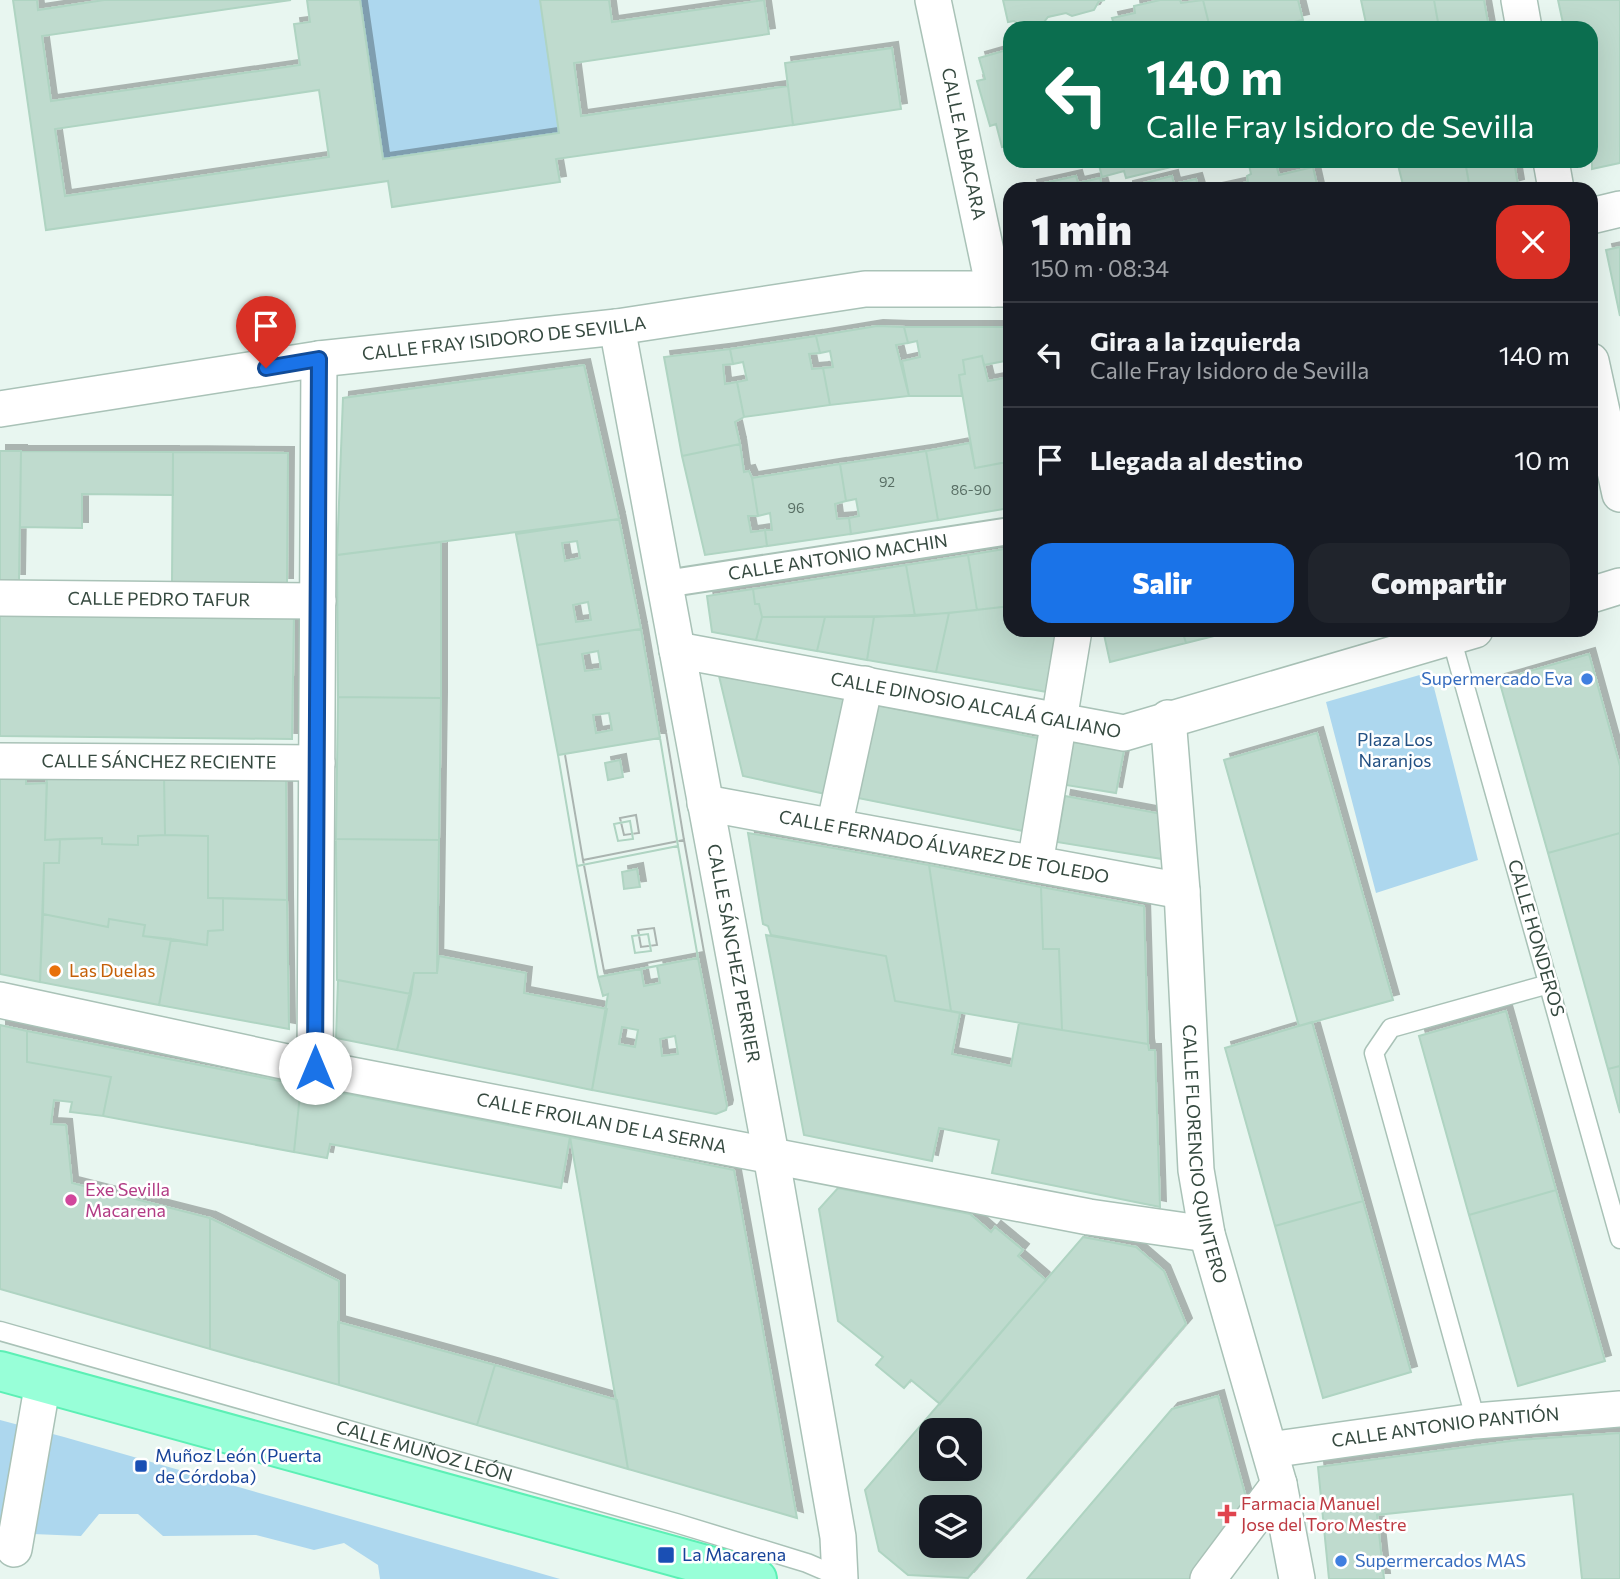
<!DOCTYPE html>
<html lang="es">
<meta charset="utf-8">
<style>
body{margin:0;font-family:Commissioner,sans-serif;background:#20242c;color:#f1f3f6;height:100vh;display:flex;flex-direction:column;font-size:26px;white-space:nowrap}
*{box-sizing:border-box;margin:0}
p{font-size:23px;color:#9ea1a6}
.icon{flex:none;width:38px;height:38px;fill:none;stroke:currentColor;stroke-width:2;stroke-linecap:round;stroke-linejoin:round}
.map{position:relative;flex:1;overflow:hidden}
.drawer{position:absolute;left:1003px;top:182px;width:595px;height:455px;display:flex;flex-direction:column;background:#171b24;border-radius:21px;box-shadow:0 7px 28px #0002}
.drawer>*{flex:none}
.guide{position:absolute;left:1003px;top:21px;width:595px;height:147px;border-radius:21px;box-shadow:0 7px 28px #0002;background:#0b6e4f;color:#fff;overflow:hidden}
.fabs{position:absolute;left:919px;top:1418px;display:grid;gap:14px}
.fabs a{display:grid;place-items:center;width:63px;height:63px;border-radius:14px;background:#171b24;box-shadow:0 7px 28px #0002;font-size:35px}
.pin{position:absolute;display:grid;place-items:center;width:60px;height:60px;color:#fff;margin:-72px -30px;border-radius:50% 50% 50% 0;rotate:-45deg;box-shadow:0 0 7px #0007}
.pin .icon{rotate:45deg}
.me{position:absolute;width:77px;margin:-38px;rotate:0deg;stroke-linejoin:round;filter:drop-shadow(0 0 5px #0008)}
.turn{display:flex;align-items:center;gap:24px;height:147px;padding:0 28px;font-size:32px}
.turn .icon{width:91px;height:91px;stroke-width:2.5}
.turn b{display:block;font-size:49px;line-height:60px}
.round{display:grid;place-items:center;flex:none;width:74px;height:74px;border-radius:21px;background:#20242c}
.headline{display:flex;align-items:center;justify-content:space-between;height:119px;padding:0 28px}
h1{font-size:42px;font-weight:800;line-height:52px}
.primary-button{display:flex;gap:14px;margin-top:auto;padding:14px 28px}
.primary-button a{flex:1;height:80px;border-radius:21px;background:#1a73e8;color:#fff;font-size:28px;font-weight:800;line-height:80px;text-align:center}
.primary-button a+a{background:#20242c;color:#f1f3f6}
ul{padding:0;list-style:none}
li{display:flex;align-items:center;gap:21px;height:105px;padding:0 28px;border-top:2px solid #363941}
li div{flex:1}
li b{display:block;font-size:26px}
li em{font-style:normal}
.map>svg:first-child{display:block}
.green{fill:#add7ee}
.building{fill:#bfdbce;stroke:#afd4c2;stroke-width:2;fill-rule:evenodd;filter:url(#shadow)}
.lines{fill:none;stroke-linecap:round;stroke-linejoin:round}
.service-casing{stroke:#a9c2b7;stroke-width:21}
.pedestrian-casing{stroke:#a9c2b7;stroke-width:30}
.minor-casing{stroke:#a9c2b7;stroke-width:38}
.primary-casing{stroke:#5cf0b5;stroke-width:42}
.service{stroke:#fff;stroke-width:18}
.pedestrian{stroke:#fff;stroke-width:26}
.minor{stroke:#fff;stroke-width:35}
.primary{stroke:#98ffd8;stroke-width:38}
.route-casing{stroke:#114b97;stroke-width:18}
.route{stroke:#1a73e8;stroke-width:12}
.shop-dot{fill:#3f7fe0;stroke:#fff;stroke-width:2.5}
.food-dot{fill:#e8710a;stroke:#fff;stroke-width:2.5}
.hotel-dot{fill:#d1479c;stroke:#fff;stroke-width:2.5}
.transit-dot{fill:#1a4fb4;stroke:#fff;stroke-width:2.5}
.health-dot{fill:#e0444e;stroke:#fff;stroke-width:2.5}
.labels{text-anchor:middle;stroke-width:5;stroke-linejoin:round;paint-order:stroke}
.number-label{font-size:14px;fill:#586e64}
.street-label{font-size:18px;fill:#364a40;stroke:#fff}
.shop-label{font-size:18px;fill:#366cbe;stroke:#fff;text-anchor:end}
.park-label{font-size:18px;fill:#225083;stroke:#fff}
.food-label{font-size:18px;fill:#c56008;stroke:#fff;text-anchor:start}
.hotel-label{font-size:18px;fill:#b23c85;stroke:#fff;text-anchor:start}
.transit-label{font-size:18px;fill:#164399;stroke:#fff;text-anchor:start}
.health-label{font-size:18px;fill:#be3a42;stroke:#fff;text-anchor:start}
</style>
<div class="map">
<svg width="1620" height="1579" viewBox="0 0 1620 1579">
<defs>
<filter id="shadow"><feDropShadow dx="6" dy="-6" stdDeviation="0" flood-color="#0004"/></filter>
</defs>
<rect width="100%" height="100%" fill="#e8f6f0"/>
<!-- green -->
<path class="green" d="M360 0H540L559 133 383 159Z
M1430 672 1478 860 1376 893 1326 702Z
M0 1420 64 1437 560 1579H380L378 1565 344 1543 314 1550 256 1535 163 1536 138 1514H99L81 1536 33 1534 0 1528Z"/>
<!-- building -->
<path class="building" d="M13 0H37L38 10 104 0H291L42 36 51 101 300 65 294 24 310 22 307 0H360L383 159 559 133 540 0H609L612 22 764 0 769 34 574 63 581 116 788 86 793 125 556 159 560 182 392 207 388 181 46 230ZM319 90 329 157 65 196 55 129Z
M1003 0H1105L1099 1 1094 10 1072 16 1066 13 1048 17 1044 22 1022 27 1014 21 1008 22Z
M1160 0H1180L1181 3 1203 0 1210 28H1115L1112 18 1135 13 1134 6Z
M1203 0H1298L1303 20 1290 23 1287 28H1210Z
M1361 0H1434L1439 28H1367Z
M1434 0H1484L1489 28H1439Z
M1558 0H1620V163L1592 169 1591 28H1564Z
M892 48 901 109 793 125 785 63Z
M1010 49V145L1002 147 996 124 990 126 977 81 985 79 979 58Z
M1098 161H1169L1171 167 1126 178 1124 171 1102 177Z
M1243 161H1275L1279 175 1313 167 1318 189H1216L1248 182 1247 176 1251 174 1249 165 1244 166Z
M1397 161H1465L1470 189H1404Z
M1465 161H1514L1518 185 1504 189H1470Z
M1076 176 1078 183 1100 178 1103 189H1032L1031 186Z
M1172 176 1174 184 1196 179 1199 189H1127V187Z
M1620 247V316L1606 250Z
M877 326 904 327 908 343 896 345 909 396 830 405 823 368 833 367 830 351 820 353 816 336Z
M904 327H1010V377H1008L1005 361 984 365 982 356 963 360 965 374 959 375 962 396H909L902 361 920 357 917 341 908 343Z
M816 336 820 353 809 354 812 369 823 368 830 405 744 417 737 382 747 380 743 362 733 364 730 349Z
M730 349 733 364 723 365 725 384 737 382 744 417 735 422 740 444 682 456 664 357Z
M982 356 988 381 1010 377V451L1005 452 1007 462 975 468 959 375 965 374 963 360Z
M584 365 619 519 337 555 343 398Z
M970 443 975 468 1007 462 1010 473V508L938 520 926 451Z
M740 444 744 472 749 471 752 478 758 516H748L751 532 765 530 767 546 705 555 682 456Z
M0 451H21L19 580H0Z
M21 451 173 452V495L82 494V528L20 527Z
M926 451 938 520 851 534 849 518 859 516 856 499 846 501 840 464Z
M173 452 288 453 287 584 172 583Z
M840 464 846 501 835 504 837 519 849 518 851 534 767 546 765 530H772L770 513 758 516 752 478Z
M619 519 641 629 537 645 516 534ZM577 541 580 558 565 561 562 543ZM588 602 591 620 576 622 573 605Z
M441 542V698L338 697 337 555Z
M1010 548V606L977 610 968 555Z
M968 555 977 610 915 616 906 565Z
M906 565 915 616 762 617 759 604H755L753 589Z
M753 589 755 604H759L762 617 756 640 712 632 707 596Z
M1010 606V630H1060L1047 692 936 672 949 613Z
M0 612 294 615 292 739 0 736Z
M949 613 936 672 867 660 874 617Z
M762 617H825L817 651 756 640Z
M825 617H874L867 660 817 651Z
M641 629 660 738 558 755 537 645ZM598 651 601 669 585 671 582 654ZM609 713 612 730 596 733 593 715Z
M1103 630H1182L1186 643 1110 662Z
M1182 630H1238L1186 643Z
M1589 654 1620 766V833L1548 853 1499 680Z
M719 676 850 698 830 795 743 776Z
M338 697 441 698 439 840 336 839Z
M873 704 1042 739 1023 831 853 797Z
M1317 733 1393 1000 1299 1026 1224 760Z
M660 738 678 846 577 866 558 755ZM620 760 623 777 608 780 605 763ZM630 821 633 839 618 841 614 824Z
M660 738 678 846 577 866 558 755ZM630 821 633 839 618 841 614 824Z
M1073 742 1124 750 1116 793 1066 785Z
M0 772 26 773V784L47 783 45 840 60 839 59 863H44L40 982 0 974Z
M47 773 164 775 165 835 138 836V845L102 844V838L45 840Z
M164 775H286L287 900 208 898V836L165 835Z
M1065 796 1162 814V859L1057 842Z
M748 833 929 865 951 1011 895 1001 886 956 771 935 768 926 763 924Z
M1620 833V1066L1608 1069 1548 853Z
M165 835 208 836V898H223V930L208 931 207 945 143 936 145 925 109 919 108 927 43 914 44 863H59L60 839 102 838V844L138 845V836Z
M336 839 439 840 437 973H414L411 994 337 980Z
M678 846 698 958 598 977 577 866ZM637 869 640 887 624 889 622 872ZM648 934 651 951 635 953 632 936Z
M678 846 698 958 598 977 577 866ZM648 934 651 951 635 953 632 936Z
M929 865 1041 887 1043 949H1059L1062 1030 951 1011Z
M1041 887 1144 906 1148 1044 1062 1030 1059 949H1043Z
M223 898 287 900 289 1029 159 1005 171 939 207 945 208 931 223 930Z
M43 914 108 927 109 919 145 925 143 936 171 939 159 1005 40 982Z
M766 935 886 956 895 1001 960 1013 952 1054 1011 1066 1019 1023 1148 1044 1149 1050H1155L1160 1207 992 1173 999 1140 939 1128 932 1161 804 1135Z
M439 956 526 973 524 993 607 1009 592 1090 397 1050 414 973H437Z
M698 958 727 1106 726 1110 716 1114 592 1090 608 994 603 996 598 977ZM657 966 660 983 644 986 641 969ZM622 1027 638 1030 635 1047 619 1044ZM675 1036 678 1054 662 1056 660 1039Z
M338 980 411 994 397 1050 336 1038Z
M1506 1011 1556 1190 1469 1215 1419 1036Z
M1312 1022 1363 1201 1275 1226 1225 1048Z
M0 1025 27 1031V1062L111 1077 103 1116 70 1112 72 1102 54 1100 51 1124 66 1125 72 1183 210 1218V1349L0 1289Z
M27 1031 301 1085 294 1152 103 1116 111 1077 27 1062Z
M1620 1066V1113L1608 1069Z
M301 1085 570 1137 561 1188 330 1144 327 1158 294 1152Z
M570 1137 734 1170 797 1518 628 1469Z
M838 1188 970 1214 991 1232 995 1227 1023 1250 1018 1256 1046 1280 940 1404 911 1380 904 1388 876 1365 883 1357 838 1321 819 1209Z
M1556 1190 1605 1361 1518 1386 1469 1215Z
M1363 1201 1411 1372 1323 1398 1275 1226Z
M210 1218 339 1281V1385L210 1349Z
M1083 1237 1136 1247 1164 1271 1186 1324 968 1578 908 1575 879 1551 865 1490ZM931 1430H970V1468H931ZM931 1507H970V1545H931Z
M338 1322 495 1365 477 1425 339 1385Z
M495 1365 617 1400 628 1469 477 1425Z
M1218 1396 1247 1501 1189 1579H1027L1172 1409Z
M1620 1433V1579H1582L1573 1494 1377 1515 1384 1579H1329L1318 1467 1518 1440Z"/>
<g class="lines">
<!-- service casing -->
<g class="service-casing">
<g id="service">
<path d="M1451 637 1620 1239"/>
<path id="s1" d="M0 1331 676 1523 807 1563 842 1578"/>
<path d="M1476 1421 1374 1053 1391 1028 1549 984"/>
</g>
</g>
<!-- pedestrian casing -->
<g class="pedestrian-casing">
<g id="pedestrian">
<path id="s2" d="M665 584 1010 531"/>
</g>
</g>
<!-- minor casing -->
<g class="minor-casing">
<g id="minor">
<path id="s3" d="M933 0 994 289"/>
<path d="M1519 0 1524 28"/>
<path d="M1551 161 1556 189"/>
<path d="M1591 216 1620 209"/>
<path id="s4" d="M617 327 771 1155 838 1537 840 1579"/>
<path d="M1591 361 1620 494"/>
<path id="s5" d="M0 409 319 359 617 327 865 289H1010"/>
<path d="M1591 595 1620 586"/>
<path id="s6" d="M0 598 318 601"/>
<path id="s7" d="M677 650 1124 733 1475 630"/>
<path id="s8" d="M1168 718 1182 891 1196 1170 1207 1234 1279 1484 1297 1579"/>
<path id="s9" d="M0 761 317 763"/>
<path id="s10" d="M705 803 1182 891"/>
<path d="M834 827 865 684"/>
<path d="M1035 864 1074 630"/>
<path id="s11" d="M0 1000 315 1068 1089 1217 1207 1234"/>
<path d="M315 1068 319 359"/>
<path id="s12" d="M1270 1450 1476 1421 1620 1409"/>
<path d="M14 1549 43 1382"/>
<path d="M1208 1579 1279 1484"/>
</g>
</g>
<!-- primary casing -->
<g class="primary-casing">
<path id="primary" d="M0 1371 757 1579"/>
</g>
<!-- service -->
<use href="#service" class="service"/>
<!-- pedestrian -->
<use href="#pedestrian" class="pedestrian"/>
<!-- minor -->
<use href="#minor" class="minor"/>
<!-- primary -->
<use href="#primary" class="primary"/>
</g>
<g class="lines">
<!-- route casing -->
<g class="route-casing">
<path id="route" d="M266 368 319 359 315 1068"/>
</g>
<!-- route -->
<use href="#route" class="route"/>
</g>
<!-- markers -->
<g class="shop-dot">
<circle cx="1587" cy="679" r="7"/>
<circle cx="1341" cy="1561" r="7"/>
</g>
<circle class="food-dot" cx="55" cy="971" r="7"/>
<circle class="hotel-dot" cx="71" cy="1200" r="7"/>
<g class="transit-dot">
<rect x="134" y="1459" width="14" height="14" rx="3.5"/>
<rect x="657" y="1546" width="18" height="18" rx="3.5"/>
</g>
<path class="health-dot" d="M1223.5 1503.5h7v7h7v7h-7v7h-7v-7h-7v-7h7z"/>
<g class="labels">
<!-- number labels -->
<g class="number-label">
<text x="887" y="487">92</text>
<text x="971" y="495">86-90</text>
<text x="796" y="513">96</text>
</g>
<!-- street labels -->
<g class="street-label">
<text dy="6" stroke="none"><textPath href="#s3" startOffset="147">CALLE ALBACARA</textPath></text>
<text dy="6" stroke="none"><textPath href="#s5" startOffset="509">CALLE FRAY ISIDORO DE SEVILLA</textPath></text>
<text dy="6" stroke="none"><textPath href="#s2" startOffset="175">CALLE ANTONIO MACHIN</textPath></text>
<text dy="6" stroke="none"><textPath href="#s6" startOffset="159">CALLE PEDRO TAFUR</textPath></text>
<text dy="6" stroke="none"><textPath href="#s7" startOffset="304">CALLE DINOSIO ALCALÁ GALIANO</textPath></text>
<text dy="6" stroke="none"><textPath href="#s9" startOffset="159">CALLE SÁNCHEZ RECIENTE</textPath></text>
<text dy="6" stroke="none"><textPath href="#s10" startOffset="243">CALLE FERNADO ÁLVAREZ DE TOLEDO</textPath></text>
<text transform="translate(1536 938) rotate(74)" y="6">CALLE HONDEROS</text>
<text dy="6" stroke="none"><textPath href="#s4" startOffset="637">CALLE SÁNCHEZ PERRIER</textPath></text>
<text dy="6" stroke="none"><textPath href="#s11" startOffset="614">CALLE FROILAN DE LA SERNA</textPath></text>
<text dy="6" stroke="none"><textPath href="#s8" startOffset="438">CALLE FLORENCIO QUINTERO</textPath></text>
<text dy="6" stroke="none"><textPath href="#s12" startOffset="177">CALLE ANTONIO PANTIÓN</textPath></text>
<text dy="6" stroke="none"><textPath href="#s1" startOffset="441">CALLE MUÑOZ LEÓN</textPath></text>
</g>
<!-- shop labels -->
<g class="shop-label">
<text x="1573" y="685">Supermercado Eva</text>
<text x="1355" y="1567" text-anchor="start">Supermercados MAS</text>
</g>
<!-- park labels -->
<g class="park-label">
<text x="1395" y="746">Plaza Los<tspan x="1395" dy="21">Naranjos</tspan></text>
</g>
<!-- food labels -->
<g class="food-label">
<text x="69" y="977">Las Duelas</text>
</g>
<!-- hotel labels -->
<g class="hotel-label">
<text x="85" y="1196">Exe Sevilla<tspan x="85" dy="21">Macarena</tspan></text>
</g>
<!-- transit labels -->
<g class="transit-label">
<text x="155" y="1462">Muñoz León (Puerta<tspan x="155" dy="21">de Córdoba)</tspan></text>
<text x="682" y="1561">La Macarena</text>
</g>
<!-- health labels -->
<g class="health-label">
<text x="1241" y="1510">Farmacia Manuel<tspan x="1241" dy="21">Jose del Toro Mestre</tspan></text>
</g>
</g>
</svg>
<div class="fabs">
<a><svg class="icon" aria-label="search" viewBox="0 0 24 24"><circle cx="10" cy="10" r="6"/><path d="M15 15l6 6"/></svg></a>
<a><svg class="icon" aria-label="layers" viewBox="0 0 24 24"><path d="M12 4l9 5-9 5-9-5zM3 14l9 5 9-5"/></svg></a>
</div>
<div class="pin" style="left:266px;top:368px;background:#d93025"><svg class="icon" aria-label="arrive" viewBox="0 0 24 24"><path d="M6 21V4h12l-3 4 3 4H6"/></svg></div>
<svg class="me" style="left:315px;top:1068px" viewBox="-20 -20 40 40"><circle r="19" fill="#fff"/><path d="M0-13L10 11 0 6-10 11z" fill="#1a73e8"/></svg>
<div class="guide">
<div class="turn"><svg class="icon" aria-label="left" viewBox="0 0 24 24"><path d="M17 20v-9H6M10 6l-5 5 5 5"/></svg><div><b>140 m</b>Calle Fray Isidoro de Sevilla</div></div>
</div>
<section class="drawer">
<div class="headline"><div><h1>1 min</h1><p>150 m · 08:34</p></div><a class="round" style="background:#d93025;color:#fff"><svg class="icon" aria-label="close" viewBox="0 0 24 24"><path d="M6 6l12 12M18 6L6 18"/></svg></a></div>
<ul>
<li><svg class="icon" aria-label="left" viewBox="0 0 24 24"><path d="M17 20v-9H6M10 6l-5 5 5 5"/></svg><div><b>Gira a la izquierda</b><p>Calle Fray Isidoro de Sevilla</p></div><em>140 m</em></li>
<li><svg class="icon" aria-label="arrive" viewBox="0 0 24 24"><path d="M6 21V4h12l-3 4 3 4H6"/></svg><div><b>Llegada al destino</b></div><em>10 m</em></li>
</ul>
<div class="primary-button"><a>Salir</a><a>Compartir</a></div>
</section>
</div>
